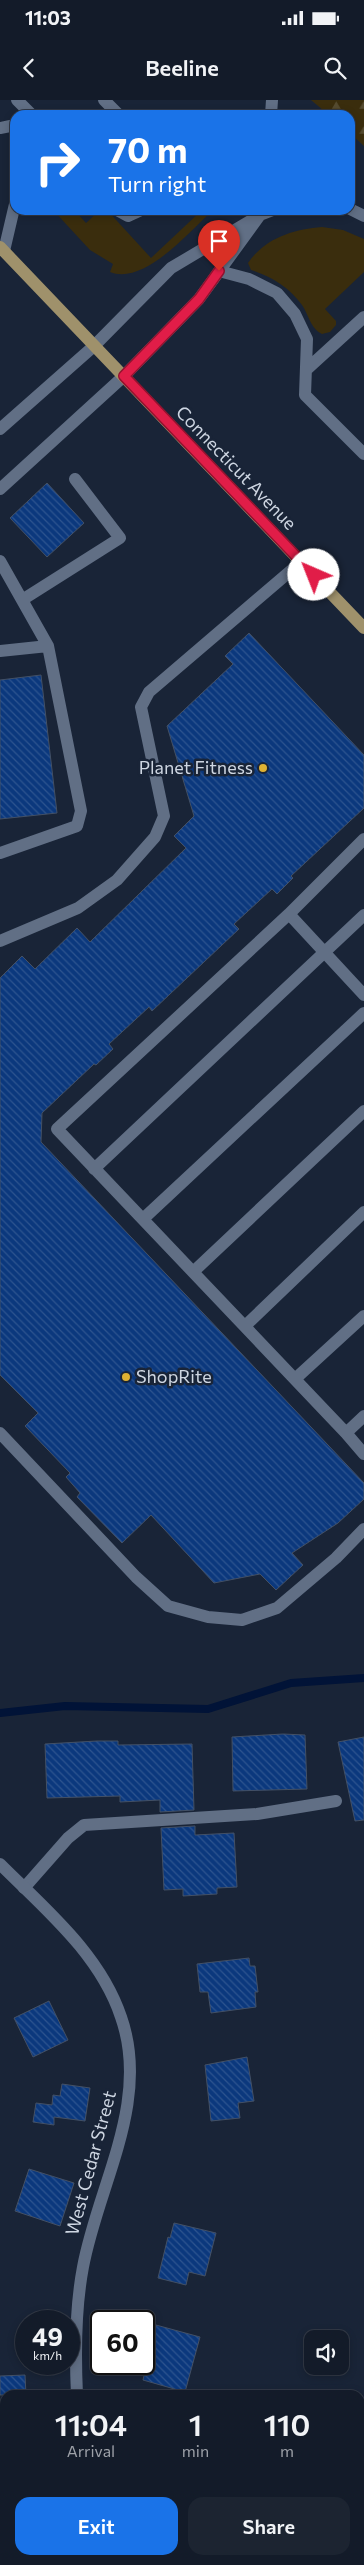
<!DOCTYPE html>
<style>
body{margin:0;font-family:Commissioner,sans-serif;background:#1c2431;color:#f1f3f6;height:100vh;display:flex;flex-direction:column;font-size:19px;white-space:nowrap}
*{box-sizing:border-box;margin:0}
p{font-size:16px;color:#9da1a8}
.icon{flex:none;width:28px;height:28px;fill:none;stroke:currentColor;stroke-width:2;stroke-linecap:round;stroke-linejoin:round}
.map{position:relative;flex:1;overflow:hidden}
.side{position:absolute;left:0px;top:2290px;width:365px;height:175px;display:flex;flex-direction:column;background:#131b29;border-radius:15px 15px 0 0;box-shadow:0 2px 8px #0003,0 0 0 1px #323946}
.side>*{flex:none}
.banner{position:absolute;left:10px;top:10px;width:345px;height:105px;border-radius:15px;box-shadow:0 2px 8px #0003,0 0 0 1px #323946;background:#1a73e8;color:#fff;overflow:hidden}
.controls{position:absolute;left:304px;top:2230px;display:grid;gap:10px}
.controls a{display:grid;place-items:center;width:45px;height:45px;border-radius:10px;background:#131b29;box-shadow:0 2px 8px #0003,0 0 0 1px #323946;font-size:25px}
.speed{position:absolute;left:15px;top:2210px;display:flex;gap:10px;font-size:25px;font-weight:700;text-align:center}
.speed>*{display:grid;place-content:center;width:65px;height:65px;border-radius:50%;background:#131b29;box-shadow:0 2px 8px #0003,0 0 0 1px #323946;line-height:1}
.speed small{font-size:12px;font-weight:400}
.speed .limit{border:2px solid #111;border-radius:8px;background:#fff;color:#111}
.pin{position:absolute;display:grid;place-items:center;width:42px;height:42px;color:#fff;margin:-51px -21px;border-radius:50% 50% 50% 0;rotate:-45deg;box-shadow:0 0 5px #0007}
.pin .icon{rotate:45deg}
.me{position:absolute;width:55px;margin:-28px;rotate:316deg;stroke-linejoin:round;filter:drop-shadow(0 0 4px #0008)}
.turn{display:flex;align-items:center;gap:18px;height:105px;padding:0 15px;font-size:22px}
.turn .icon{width:65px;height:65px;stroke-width:2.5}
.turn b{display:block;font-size:35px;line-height:42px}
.eta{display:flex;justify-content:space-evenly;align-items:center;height:85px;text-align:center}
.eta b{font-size:30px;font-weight:600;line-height:35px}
.cta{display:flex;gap:10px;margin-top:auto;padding:10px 15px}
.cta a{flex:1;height:58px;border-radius:15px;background:#1a73e8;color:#fff;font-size:20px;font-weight:600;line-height:58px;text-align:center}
.cta a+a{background:#1c2431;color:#f1f3f6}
.status{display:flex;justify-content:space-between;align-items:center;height:35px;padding:0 25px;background:#131b29;direction:ltr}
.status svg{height:14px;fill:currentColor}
header{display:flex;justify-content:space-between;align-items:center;height:65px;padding:0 15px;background:#131b29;font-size:22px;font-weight:600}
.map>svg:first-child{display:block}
.grass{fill:#3a2d0d}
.forest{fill:url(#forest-firs)}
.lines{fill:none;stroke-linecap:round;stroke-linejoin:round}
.stream{stroke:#011337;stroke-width:8}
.building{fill:url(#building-back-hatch);stroke:#435065}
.service{stroke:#616f85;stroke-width:12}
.minor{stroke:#616f85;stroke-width:12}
.primary{stroke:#9f916b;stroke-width:12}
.route-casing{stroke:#92132f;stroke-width:12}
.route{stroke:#e11d48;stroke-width:9}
.poi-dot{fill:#deb133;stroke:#192437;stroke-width:2}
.labels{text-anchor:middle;stroke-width:5;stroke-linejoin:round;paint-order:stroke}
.street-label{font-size:18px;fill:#ced6e2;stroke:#192437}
.poi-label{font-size:18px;fill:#ced6e2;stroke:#192437;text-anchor:end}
</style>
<div class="status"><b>11:03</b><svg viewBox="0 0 49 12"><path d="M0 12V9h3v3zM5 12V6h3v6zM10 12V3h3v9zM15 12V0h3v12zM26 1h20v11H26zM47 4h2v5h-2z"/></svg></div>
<header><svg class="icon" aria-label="back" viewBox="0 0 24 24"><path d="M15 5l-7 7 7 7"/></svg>Beeline<svg class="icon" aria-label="search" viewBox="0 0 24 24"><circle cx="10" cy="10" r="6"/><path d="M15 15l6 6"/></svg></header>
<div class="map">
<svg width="364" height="2465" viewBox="0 0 364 2465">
<defs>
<pattern id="forest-firs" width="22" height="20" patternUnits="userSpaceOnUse" patternTransform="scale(1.25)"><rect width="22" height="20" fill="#3a2d0d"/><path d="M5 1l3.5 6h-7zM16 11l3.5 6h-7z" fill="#554b30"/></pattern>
<pattern id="building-back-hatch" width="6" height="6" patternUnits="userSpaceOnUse" patternTransform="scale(1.25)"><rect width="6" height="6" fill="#0b387d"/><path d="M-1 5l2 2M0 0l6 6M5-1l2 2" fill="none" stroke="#2d548f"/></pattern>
</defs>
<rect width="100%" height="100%" fill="#192437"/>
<!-- grass -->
<path class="grass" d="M53 110H74L86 123 100 110H107L151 158 202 110H213C191 130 144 186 110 172L113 164 90 150Z
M322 127 343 130 364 139V172L325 209 336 221V225L330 232 322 234C310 228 309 215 302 205 289 187 272 177 251 170L248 163C265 138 294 129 322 127Z"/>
<!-- forest -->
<path class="forest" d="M311 0H364V46L350 33V15H329Z"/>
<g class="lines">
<!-- stream -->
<path class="stream" d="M0 1613 65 1606 208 1609 291 1583 364 1578
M360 2321 364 2304
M357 2460V2465"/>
</g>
<!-- building -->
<path class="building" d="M47 383 84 423 47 457 10 418Z
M249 533 364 655V708L291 776 293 778 277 794 272 789 234 824 239 829 152 911 149 907 109 944 113 949 96 965 94 964 42 1013 41 1042 364 1383V1399L338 1423 292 1453 303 1465 276 1490 260 1474 214 1483 151 1415 122 1443 77 1397 80 1393 66 1377 70 1373 25 1326 38 1313 0 1275V878L22 856 35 869 77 828 90 842 186 748 174 736 194 716 167 626 233 564 225 556Z
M41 575 57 713 0 719V580Z
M283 1634 305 1635 307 1689 233 1691 232 1637Z
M364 1637V1720L355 1721 338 1642Z
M97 1641H118V1645L192 1644 194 1710 160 1712V1700L120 1702V1696L47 1698 45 1644Z
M195 1726V1735L234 1733 237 1787 217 1788V1794L183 1796V1789L164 1790 161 1728Z
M249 1858 250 1866H255L258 1892H255L256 1907 211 1913 208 1892H200L197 1864Z
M49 1901 68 1940 33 1957 14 1918Z
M247 1957 254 2001 238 2003 240 2018 211 2021 205 1965Z
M62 1984 90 1988 85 2021 54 2017V2025L33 2022 36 2003 52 2005 53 1995 60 1996Z
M29 2069 74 2083 60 2126 15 2111Z
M174 2123 216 2133 205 2176 189 2172 186 2185 158 2178 168 2137 170 2138Z
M156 2225 200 2237 185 2292 143 2280Z
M25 2275 26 2295H0V2276Z"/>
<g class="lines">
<!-- service -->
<path class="service" d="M17 0 32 15
M104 0 119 15
M271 15 272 0
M0 28 15 25
M350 109 364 116
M117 110 128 116 141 110
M260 115 273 110
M4 151 15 104
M219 171 249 179 277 193 295 214 307 239 305 295 364 354
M306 270 364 217
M0 329 94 246 171 168 260 115 199 199 124 276 0 389
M0 461 48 546 81 711 77 726 0 753
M22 500 120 438 75 379
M0 551 48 546
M289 814 364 739
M0 841 78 808 117 780 155 737 164 716 141 607 149 592 301 462
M364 895 289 814 57 1029 346 1333 364 1316
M94 1069 364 815
M143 1119 364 913
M193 1172 364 1011
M245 1226 364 1112
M295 1279 364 1216
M0 1333 136 1477 168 1506 208 1517 242 1520 277 1508 336 1458 364 1429
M346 1333 364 1354
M24 1788 68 1738 84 1725 257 1714 336 1701"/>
<!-- minor -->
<path class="minor" d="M0 1764C45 1809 100 1854 121 1917 151 2002 98 2085 83 2167 75 2209 75 2252 77 2295
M0 2448 5 2449
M46 2460 52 2461"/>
<!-- primary -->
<path class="primary" d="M0 147 364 528"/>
</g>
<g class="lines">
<!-- route casing -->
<g class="route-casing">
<path id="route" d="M219 171 199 199 124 276 314 475"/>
</g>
<!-- route -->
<use href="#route" class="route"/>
</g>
<!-- markers -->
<g class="poi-dot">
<circle cx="263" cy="668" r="5"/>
<circle cx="126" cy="1277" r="5"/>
</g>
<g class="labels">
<!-- street labels -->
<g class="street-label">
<text transform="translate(236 368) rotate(46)" y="6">Connecticut Avenue</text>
<text transform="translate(91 2063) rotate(-75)" y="6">West Cedar Street</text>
</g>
<!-- poi labels -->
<g class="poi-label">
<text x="253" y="674">Planet Fitness</text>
<text x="136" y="1283" text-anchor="start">ShopRite</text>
</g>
</g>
</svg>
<div class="controls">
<a><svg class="icon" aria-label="sound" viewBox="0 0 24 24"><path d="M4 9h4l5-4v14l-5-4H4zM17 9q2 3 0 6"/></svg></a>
</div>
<div class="speed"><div>49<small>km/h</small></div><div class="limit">60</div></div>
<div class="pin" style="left:219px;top:171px;background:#d93025"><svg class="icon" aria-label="arrive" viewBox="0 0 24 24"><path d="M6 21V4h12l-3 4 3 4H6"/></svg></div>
<svg class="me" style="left:314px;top:475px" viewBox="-20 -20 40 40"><circle r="19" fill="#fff"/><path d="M0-13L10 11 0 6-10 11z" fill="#e11d48"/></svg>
<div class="banner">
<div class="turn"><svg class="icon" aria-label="right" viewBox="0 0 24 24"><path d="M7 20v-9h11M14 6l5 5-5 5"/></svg><div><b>70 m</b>Turn right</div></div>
</div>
<section class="side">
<div class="eta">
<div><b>11:04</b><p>Arrival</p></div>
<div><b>1</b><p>min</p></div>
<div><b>110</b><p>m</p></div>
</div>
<div class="cta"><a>Exit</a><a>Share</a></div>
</section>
</div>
